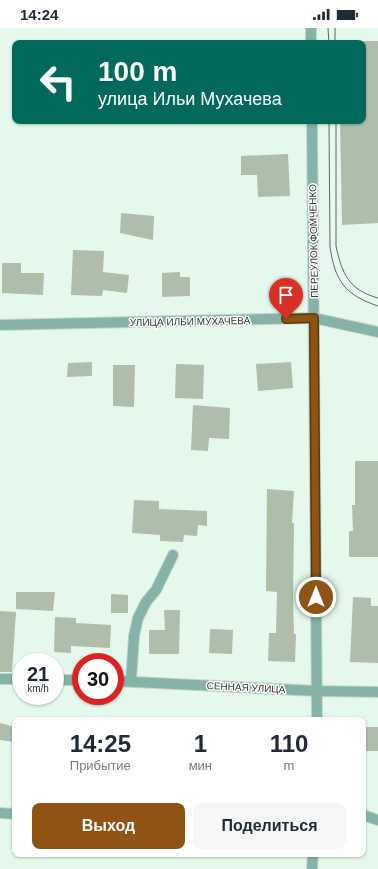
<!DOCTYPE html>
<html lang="ru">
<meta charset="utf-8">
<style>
body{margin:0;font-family:Helvetica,sans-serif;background:#f6f6f7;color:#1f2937;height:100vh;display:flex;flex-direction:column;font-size:15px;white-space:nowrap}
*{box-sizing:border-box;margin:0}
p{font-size:13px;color:#747a83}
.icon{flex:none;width:22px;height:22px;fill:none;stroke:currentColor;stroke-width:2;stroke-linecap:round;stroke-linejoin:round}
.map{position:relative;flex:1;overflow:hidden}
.panel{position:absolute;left:12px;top:689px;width:354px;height:140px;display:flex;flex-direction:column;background:#fff;border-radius:8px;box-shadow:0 1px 3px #0004}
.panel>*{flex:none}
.guide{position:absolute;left:12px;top:12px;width:354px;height:84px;border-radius:8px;box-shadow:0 1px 3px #0004;background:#00695c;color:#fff;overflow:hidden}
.speed{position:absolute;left:12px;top:625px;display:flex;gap:8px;font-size:20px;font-weight:700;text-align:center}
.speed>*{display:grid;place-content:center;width:52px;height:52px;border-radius:50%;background:#fff;box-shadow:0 1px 3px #0004;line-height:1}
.speed small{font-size:10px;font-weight:400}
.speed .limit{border:6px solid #d22;background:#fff;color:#111}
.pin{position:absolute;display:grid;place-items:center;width:34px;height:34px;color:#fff;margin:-41px -17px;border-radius:50% 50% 50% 0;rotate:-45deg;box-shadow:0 0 4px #0007}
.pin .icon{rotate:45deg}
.me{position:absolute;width:44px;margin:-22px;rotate:0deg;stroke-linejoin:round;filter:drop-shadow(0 0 3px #0008)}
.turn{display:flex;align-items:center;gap:14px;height:84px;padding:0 20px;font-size:18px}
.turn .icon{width:52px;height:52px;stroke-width:2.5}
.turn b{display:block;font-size:28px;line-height:34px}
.eta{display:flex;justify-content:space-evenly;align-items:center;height:68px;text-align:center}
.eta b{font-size:24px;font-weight:800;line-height:28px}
.button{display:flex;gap:8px;margin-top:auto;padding:8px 20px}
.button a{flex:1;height:46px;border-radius:8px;background:#8f5413;color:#fff;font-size:16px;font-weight:800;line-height:46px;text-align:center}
.button a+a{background:#f6f6f7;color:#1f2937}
.status{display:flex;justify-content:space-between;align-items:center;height:28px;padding:0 20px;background:#fff;direction:ltr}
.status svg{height:11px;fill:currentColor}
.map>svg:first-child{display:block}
.building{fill:#afbdab}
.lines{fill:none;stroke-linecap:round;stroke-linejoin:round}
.minor-casing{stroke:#c3d6cb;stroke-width:12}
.minor{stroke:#85b3a8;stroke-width:10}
.tram{stroke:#5b665f;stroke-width:1}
.route-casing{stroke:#5d370c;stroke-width:10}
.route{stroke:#8f5413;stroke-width:7}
.labels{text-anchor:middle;stroke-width:3;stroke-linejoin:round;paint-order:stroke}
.street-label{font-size:10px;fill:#2f3732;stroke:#fff}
</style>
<div class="status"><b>14:24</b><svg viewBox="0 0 49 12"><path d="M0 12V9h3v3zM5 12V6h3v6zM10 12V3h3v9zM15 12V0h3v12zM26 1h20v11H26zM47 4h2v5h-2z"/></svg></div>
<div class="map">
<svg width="378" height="841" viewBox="0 0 378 841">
<rect width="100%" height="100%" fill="#e4f9ec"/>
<!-- building -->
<path class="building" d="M363 13H378V195L342 197 340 93H363Z
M288 126 290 168 258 169 257 147H241V128Z
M121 185 154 188 153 212 120 205Z
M73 222 104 223 103 244 129 247 127 265 103 262 102 268 71 267Z
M2 235H21V245H44L43 267 2 265Z
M180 244V249H190V268L162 269V245Z
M92 334V348L67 349 68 335Z
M291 334 293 360 258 363 256 336Z
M176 336 204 337 203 371 175 370Z
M113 337H135L134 379 113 378Z
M193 377 230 380 229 411 209 410 208 423 191 422Z
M355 433H378V529H349V503H353L352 477H355Z
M267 461 294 463 292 495H294L293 572 294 606H296L295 634 268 633 269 605H276L277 564 266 563Z
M134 472 159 473V481L207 483V498L198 497 197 508 184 507 183 514 160 513V507L132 505Z
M16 564H55L53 583 16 581Z
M111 566 128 567V585H111Z
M353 569 371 570V578H378V635L350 634Z
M164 582H180L179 626H149V602H165Z
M0 583 16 584 12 644H0Z
M55 589 76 590V595L111 597 110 620 71 618V625L54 624Z
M210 601 233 602 232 626 209 625Z
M0 695 15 699V714L0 712Z
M363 699H378V723H363Z"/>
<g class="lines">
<!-- minor casing -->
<g class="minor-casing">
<path id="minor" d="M311 0V15
M312 93 317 692
M0 297 314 290 378 304
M0 651H21
M55 652H81
M115 653 317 663 378 664
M131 653 134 608 138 590 146 574 156 562 173 527
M0 785 15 786
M363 787 378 792
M312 841 313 826"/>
</g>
<!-- minor -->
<use href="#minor" class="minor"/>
<!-- tram -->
<path class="tram" d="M328 0 329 15
M335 0V15
M329 93 330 219C335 253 345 267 378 278
M336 93V218C342 246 349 262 378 270"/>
</g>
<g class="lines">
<!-- route casing -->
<g class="route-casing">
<path id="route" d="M286 291 314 290 316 569"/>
</g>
<!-- route -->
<use href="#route" class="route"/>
</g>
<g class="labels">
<!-- street labels -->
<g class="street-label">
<text transform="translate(313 213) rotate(-91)" y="4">ПЕРЕУЛОК ФОМЧЕНКО</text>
<text transform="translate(190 293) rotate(-1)" y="4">УЛИЦА ИЛЬИ МУХАЧЕВА</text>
<text transform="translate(246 659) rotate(3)" y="4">СЕННАЯ УЛИЦА</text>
</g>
</g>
</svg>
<div class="speed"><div>21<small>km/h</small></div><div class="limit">30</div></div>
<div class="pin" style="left:286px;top:291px;background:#d93025"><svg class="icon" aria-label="arrive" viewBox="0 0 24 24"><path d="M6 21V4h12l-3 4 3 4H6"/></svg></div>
<svg class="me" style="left:316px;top:569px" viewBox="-20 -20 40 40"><circle r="17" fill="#8f5413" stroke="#fff" stroke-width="3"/><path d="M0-11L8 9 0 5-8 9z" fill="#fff"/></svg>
<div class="guide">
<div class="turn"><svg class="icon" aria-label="left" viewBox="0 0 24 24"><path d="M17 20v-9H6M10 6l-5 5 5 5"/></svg><div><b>100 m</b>улица Ильи Мухачева</div></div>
</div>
<section class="panel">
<div class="eta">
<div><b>14:25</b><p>Прибытие</p></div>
<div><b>1</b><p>мин</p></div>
<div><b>110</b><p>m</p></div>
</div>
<div class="button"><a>Выход</a><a>Поделиться</a></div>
</section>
</div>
